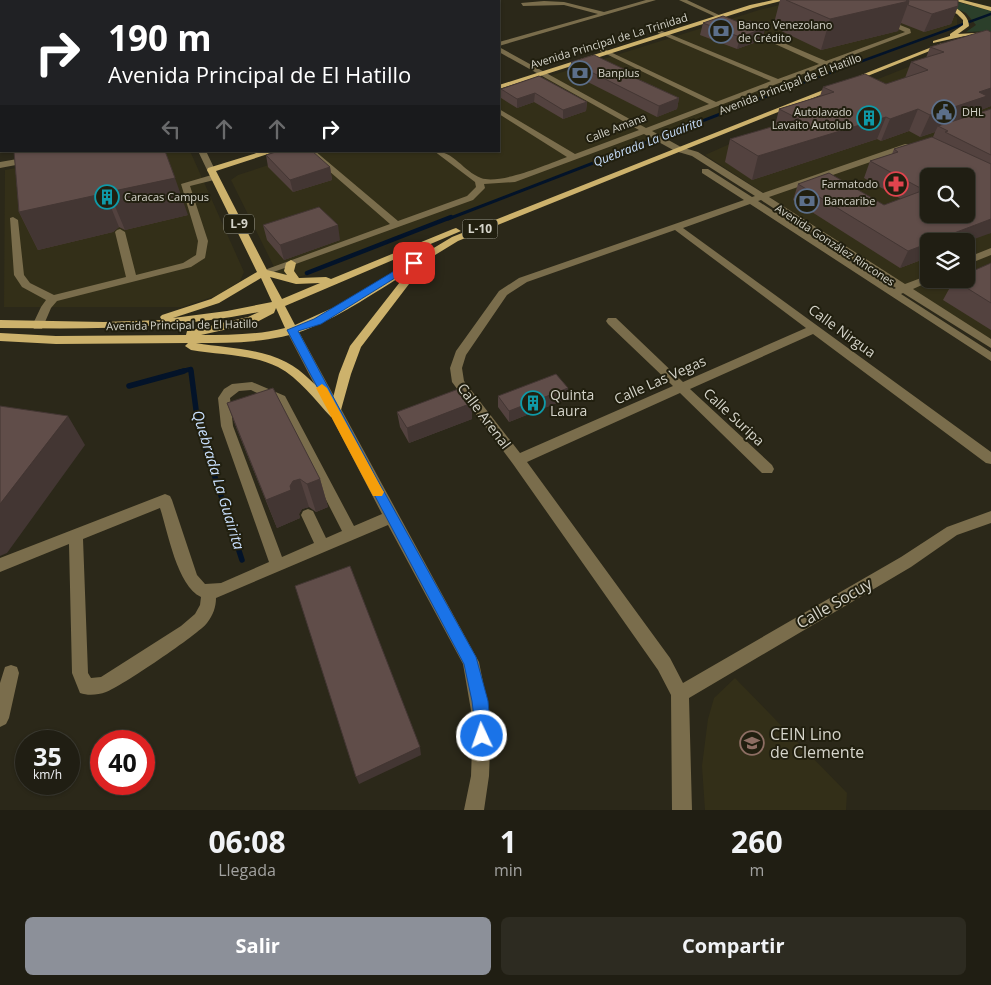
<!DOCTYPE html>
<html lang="es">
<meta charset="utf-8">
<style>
body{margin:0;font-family:"Open Sans",sans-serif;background:#2d2b21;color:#f1f3f6;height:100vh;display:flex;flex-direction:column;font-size:19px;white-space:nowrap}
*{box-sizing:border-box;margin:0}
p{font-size:16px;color:#a2a2a0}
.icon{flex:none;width:28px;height:28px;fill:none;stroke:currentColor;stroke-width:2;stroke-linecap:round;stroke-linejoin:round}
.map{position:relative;height:810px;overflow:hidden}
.side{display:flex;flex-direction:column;background:#201e13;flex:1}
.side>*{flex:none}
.hud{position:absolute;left:0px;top:0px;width:500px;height:152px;box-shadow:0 1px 4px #0004,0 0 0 1px #3d3c33;background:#202124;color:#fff;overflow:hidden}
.buttons{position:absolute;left:920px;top:168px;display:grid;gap:10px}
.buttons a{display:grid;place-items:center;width:55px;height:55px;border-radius:8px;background:#201e13;box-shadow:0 1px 4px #0004,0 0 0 1px #3d3c33;font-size:25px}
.speed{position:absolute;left:15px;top:730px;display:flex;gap:10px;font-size:25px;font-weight:700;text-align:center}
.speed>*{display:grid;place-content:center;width:65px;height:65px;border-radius:50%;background:#201e13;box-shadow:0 1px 4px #0004,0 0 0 1px #3d3c33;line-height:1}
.speed small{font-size:12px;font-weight:400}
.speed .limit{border:8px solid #d22;background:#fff;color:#111}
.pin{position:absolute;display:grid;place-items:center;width:42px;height:42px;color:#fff;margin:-21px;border-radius:10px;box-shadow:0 2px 8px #0006}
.me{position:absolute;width:55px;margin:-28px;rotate:357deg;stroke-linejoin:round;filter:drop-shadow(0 0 4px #0008)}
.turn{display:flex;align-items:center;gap:18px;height:105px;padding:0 25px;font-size:22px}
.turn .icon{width:65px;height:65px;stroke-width:2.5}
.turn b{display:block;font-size:35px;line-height:42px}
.lanes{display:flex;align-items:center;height:48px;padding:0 25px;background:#0003;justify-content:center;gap:25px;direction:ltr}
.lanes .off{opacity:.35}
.eta{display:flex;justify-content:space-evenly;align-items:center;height:85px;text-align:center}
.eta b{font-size:30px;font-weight:700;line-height:35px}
.button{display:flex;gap:10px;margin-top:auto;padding:10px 25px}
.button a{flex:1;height:58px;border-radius:8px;background:#8c9099;color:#fff;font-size:20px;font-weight:700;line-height:58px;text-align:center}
.button a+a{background:#2d2b21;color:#f1f3f6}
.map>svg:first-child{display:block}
.built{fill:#332f18;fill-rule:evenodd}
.green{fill:#2b3f2a}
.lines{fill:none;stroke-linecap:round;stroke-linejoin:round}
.stream-far3{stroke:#031329;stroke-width:2.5}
.stream-far2{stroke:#031329;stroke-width:3}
.stream-far1{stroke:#031329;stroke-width:4.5}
.stream{stroke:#031329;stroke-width:5.5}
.minor{fill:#7a6d4c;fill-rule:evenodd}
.major{fill:#cdb26c;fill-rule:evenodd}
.wall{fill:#53423f}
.shaded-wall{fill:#433633}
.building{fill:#604d49;stroke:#433633;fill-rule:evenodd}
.route{fill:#1a73e8;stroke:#114b97}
.slow{fill:#f59e0b}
.labels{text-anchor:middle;stroke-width:4;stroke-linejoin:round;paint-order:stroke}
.far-poi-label{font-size:11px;fill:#d5d4ca;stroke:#211f0f;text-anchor:start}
.far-street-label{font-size:11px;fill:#d5d4ca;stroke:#211f0f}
.far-water-label{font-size:12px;font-style:italic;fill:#c8dffd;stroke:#211f0f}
.shield{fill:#211f0f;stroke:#9f9e92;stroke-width:1}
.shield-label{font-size:12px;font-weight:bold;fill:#d5d4ca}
.street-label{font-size:14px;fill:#d5d4ca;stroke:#211f0f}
.poi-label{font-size:14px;fill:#d5d4ca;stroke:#211f0f;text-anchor:start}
.water-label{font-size:15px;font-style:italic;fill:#c8dffd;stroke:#211f0f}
.near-street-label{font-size:16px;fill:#d5d4ca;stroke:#211f0f}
.near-poi-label{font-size:16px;fill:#d5d4ca;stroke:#211f0f;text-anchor:start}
</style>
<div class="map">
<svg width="991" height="810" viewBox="0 0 991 810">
<rect width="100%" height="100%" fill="#2b2819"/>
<!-- built -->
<path class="built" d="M801 0 953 14 957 18V26L849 64 294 279H280L231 180 238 175 312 151H499V92L759 10Z
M991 43V341L705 155 863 85 946 52ZM929 176H966V214H929ZM929 241H966V279H929Z
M107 151H190L244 272 240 281 218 295 182 307H4L5 170Z
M735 678 847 793 846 810H705L702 766 708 719 714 698Z"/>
<!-- green -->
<path class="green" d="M938 0H950L991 11V31L966 32 976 25 966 13Z"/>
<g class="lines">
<!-- stream-far3 -->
<path class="stream-far3" d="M764 97 991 14"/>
<!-- stream-far2 -->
<path class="stream-far2" d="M448 219 767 96"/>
<!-- stream-far1 -->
<path class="stream-far1" d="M307 273 451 217
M179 372 191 369V372"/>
<!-- stream -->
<path class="stream" d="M191 371 198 425 242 560
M129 386 184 371"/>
<!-- minor -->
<path class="minor" d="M293 0H299V1H293Z
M368 0H374V1H368Z
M440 0H446V1H440Z
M646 0H656L499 46V42L598 14 564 5 523 6 521 3 544 1 564 2 604 12Z
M679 0H687L734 22 729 23Z
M0 8H1V12H0Z
M885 19 910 29 911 33 652 131 681 147 698 152 763 193 905 144H911V148L769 197 905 284 929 275V279H934L933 280 913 289 991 339V348L903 293 901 294 991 352V361L750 204 683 228 991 452V464L986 463 813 334 690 389 772 465 774 469 772 473H762L680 393 527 462 670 658 683 683 901 557 947 527 991 511V523L957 535 911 567 689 698 692 810H672L671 695 658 670 513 464 452 382 450 368 456 351 499 291 519 278 744 200 702 173V169H708L752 197 755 196 692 156 675 151 644 134 515 182 484 184 485 188 473 200 268 274H260L259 272 390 224 306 151H315L398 221 467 196 476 187 475 182 434 151C454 151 463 171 481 178 500 185 548 164 567 157L499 114V109L575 154 639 130 499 52V47L646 128 709 104 600 51V49H604L716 102 771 81 658 33V31H662L778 79 819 64 747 31V29H751L826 61 905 32 883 22ZM761 200 896 288 894 289 758 201ZM675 230 806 328 683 382 616 318H608L606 321 608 324 673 386 520 453 464 381 462 368 466 355 507 295 527 282Z
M0 37H1V41H0Z
M0 72H1V76H0Z
M0 113H1V117H0Z
M198 151H206L215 170 214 172H208Z
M29 157 32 158V162L0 168V162Z
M215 174 219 177 218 179 190 186 208 241 205 258 191 267 57 301 51 308 42 329H34L32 326 41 307 46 300 22 287 14 275 10 218 13 217 18 220 24 275 30 283 54 295 126 277 115 232 117 230 120 229 125 232 136 275 183 263 196 255 198 241 181 184Z
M991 248V255L966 265V258Z
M292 326 298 330 479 662 491 722 489 776 484 810H464L471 776 473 722 463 664 388 525 216 598C216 607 213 615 207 623 200 633 119 688 106 692 98 695 88 696 80 693L72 673 69 544 0 572V558L165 494 170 496 172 500 197 575 205 584 221 583 269 562 221 426 218 398 224 389 232 384 252 382 285 396 354 526 382 514 286 330ZM251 390 276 402 342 531 326 538 313 511 308 509 303 511 301 515 314 543 282 557 233 426 230 398 239 391ZM160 508C168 532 177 586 201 597L200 605 195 614 181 626 101 677 91 678 88 673 83 539Z
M11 665 17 667 19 673 9 718 6 724 0 727V683L5 667Z"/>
<!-- major -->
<path class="major" d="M773 0H785L753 8 499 89V85L750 5Z
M929 0C943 0 969 10 969 26L958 34 991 32V36H965L933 43V41L950 36V34L963 25V20L957 14Z
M953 0H963L991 7V11Z
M942 43 947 44 458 241 422 263V267L361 347 351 374 339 417H331C315 400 299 378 278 367 252 354 219 355 191 350L185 346 188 343 56 344 0 341V333L56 336 186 335 187 331 248 317 259 312C172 330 89 329 0 328V320L104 322 162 320 160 317 162 315 211 299 257 272 207 170 208 168 263 151H277L216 171 267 270 287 275 284 271 286 263 291 260 296 263 294 271 299 278 326 277 331 279 453 229 456 228 461 231 285 306 295 325 339 305 452 237ZM407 273 350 346 339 374 332 402C318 388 304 371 286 362 259 348 225 348 196 343 234 343 274 343 310 328 344 314 375 292 407 273ZM270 277 296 284 320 283 282 299ZM261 278 272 302 227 311 173 318 219 303ZM276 308 285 328C258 335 229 335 201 335L255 323 274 313Z"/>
</g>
<!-- wall -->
<path class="wall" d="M780 0H958V6L951 24 924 32 901 23 898 31 821 50 773 27Z
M703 23H741L765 28 762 40 737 49 700 35Z
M991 32V106L981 110 979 113 991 109V233L929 241V257L900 268 793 200 798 184 884 205 901 199 864 178 870 161 892 154 894 149 933 137 935 132 920 137 909 131 881 141 877 139 752 180 725 162 730 139 775 126 779 109 820 96 823 87 886 84 905 78 911 62 926 58 930 47Z
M571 62 625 73 679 98 677 109 657 117 570 73Z
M539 76 587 102 586 111 563 119 534 102 517 108 501 98V89Z
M14 151 188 215 125 230 119 227 113 232 38 250 19 212Z
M266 155 330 167 332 180 293 192 268 167Z
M263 225 340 240 284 260 267 240Z
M991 263V330L943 300 954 280Z
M498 396 567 399 509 422 498 407Z
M227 403 320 479 328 507 316 512 309 507 302 509 299 514 300 518 277 528 238 432Z
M397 412 472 419 409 443 400 427Z"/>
<!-- shaded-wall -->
<path class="shaded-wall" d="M250 0H261V1H243Z
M909 1 898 31 821 50 830 19Z
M958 6 951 24 924 32 932 14Z
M765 28 762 40 737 49 740 37Z
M991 88V106L981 110 977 118 938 126 935 132 920 137 930 115 979 92Z
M535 93 534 102 517 108V99Z
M679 98 677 109 657 117 659 106Z
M587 102 586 111 563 119V110Z
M918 109 909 131 881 141 890 119Z
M886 117 877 139 752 180 758 156Z
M330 167 332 180 293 192 290 180Z
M175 178 188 215 125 230 109 192Z
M104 190 119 227 113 232 38 250 19 212Z
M991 219V233L966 242V241H933Z
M338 225 340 240 284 260 280 245Z
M929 243V257L900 268 908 251Z
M568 388 567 399 509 422V411Z
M472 403V419L409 443 407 428Z
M68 416 85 445 7 553 0 556V504Z
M300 479 309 507 302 509 299 514 300 518 277 528 266 500 293 481Z
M320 479 328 507 316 512 307 484Z
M420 747 421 755 359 784 356 777Z"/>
<!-- building -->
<path class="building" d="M786 0H906L909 1 830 19Z
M906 0H958V6L932 14 908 5 909 1Z
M723 16 741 23 750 21 765 28 740 37 703 23Z
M987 30 991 32V88L979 92 987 96 930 115 918 109 890 119 886 117 758 156 730 139 799 119 779 109 834 92 823 87 865 74 886 84 928 70 911 62 944 52 930 47Z
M594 55 626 70 622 72 679 98 659 106 571 62Z
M539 76 587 102 563 110 535 93 517 99 501 89Z
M991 109V155L945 132 948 131 938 126Z
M932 137 991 164V219L933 241H929V243L908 251 798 184 829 173 884 205 924 190 870 161 898 152 894 149ZM929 176H966V214H929Z
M14 151H165L175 178 109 192 104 190 97 195 19 212Z
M279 151H312L330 167 290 180 266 155Z
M319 207 338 225 280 245 263 225Z
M991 263V303L954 280 956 279H966V274Z
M556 374 568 388 509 411 498 396Z
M273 388 320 479 307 484 300 479 293 481 290 486 291 490 266 500 227 403Z
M461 388 472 403 407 428 397 412Z
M0 406 68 416 0 504Z
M350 566 420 747 356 777 295 586Z"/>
<!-- route -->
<path class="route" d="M411 261 419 263 321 324 298 331 377 479 476 657 488 701 491 736 488 742 482 744 477 742 472 701 464 664 287 330 314 319Z"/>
<!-- slow -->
<path class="slow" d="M322 384 327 388 382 489 384 492 382 496H373L316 388Z"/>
<!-- icons -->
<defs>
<g id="bank-ring" transform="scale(1.25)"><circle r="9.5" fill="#211f0f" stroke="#5c6f8a" stroke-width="1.5"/><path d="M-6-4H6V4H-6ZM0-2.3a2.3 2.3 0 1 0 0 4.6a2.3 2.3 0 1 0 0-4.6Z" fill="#5c6f8a"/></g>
<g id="civic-ring" transform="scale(1.25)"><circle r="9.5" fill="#211f0f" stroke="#5c6f8a" stroke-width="1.5"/><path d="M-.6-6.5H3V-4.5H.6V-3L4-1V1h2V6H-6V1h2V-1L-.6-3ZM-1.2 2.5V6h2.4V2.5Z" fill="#5c6f8a"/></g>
<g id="building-ring" transform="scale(1.25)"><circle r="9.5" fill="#211f0f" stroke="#0f9aa8" stroke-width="1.5"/><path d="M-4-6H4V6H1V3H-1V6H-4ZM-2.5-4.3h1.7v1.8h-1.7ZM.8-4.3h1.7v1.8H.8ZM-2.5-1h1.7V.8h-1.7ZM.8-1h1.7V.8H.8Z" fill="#0f9aa8"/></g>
<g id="pharmacy-ring" transform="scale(1.25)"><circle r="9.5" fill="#211f0f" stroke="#e0444e" stroke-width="1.5"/><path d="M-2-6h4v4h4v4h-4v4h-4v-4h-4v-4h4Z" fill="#e0444e"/></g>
<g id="school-ring" transform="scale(1.25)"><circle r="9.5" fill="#211f0f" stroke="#8d6e63" stroke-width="1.5"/><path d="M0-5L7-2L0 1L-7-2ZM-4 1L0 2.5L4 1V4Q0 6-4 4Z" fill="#8d6e63"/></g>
</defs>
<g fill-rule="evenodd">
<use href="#bank-ring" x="721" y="31"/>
<use href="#bank-ring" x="580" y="73"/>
<use href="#civic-ring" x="944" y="112"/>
<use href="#building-ring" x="869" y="118"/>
<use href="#pharmacy-ring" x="896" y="184"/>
<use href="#building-ring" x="107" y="197"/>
<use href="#bank-ring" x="807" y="201"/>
<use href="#building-ring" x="533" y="403"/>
<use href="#school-ring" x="752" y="743"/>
</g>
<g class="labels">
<!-- far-poi labels -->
<g class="far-poi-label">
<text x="738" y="29">Banco Venezolano<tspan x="738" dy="13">de Crédito</tspan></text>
<text x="598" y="77">Banplus</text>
<text x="852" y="116" text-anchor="end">Autolavado<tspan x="852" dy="13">Lavaito Autolub</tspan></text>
<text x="962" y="116">DHL</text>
<text x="878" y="188" text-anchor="end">Farmatodo</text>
<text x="124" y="201">Caracas Campus</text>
<text x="824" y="205">Bancaribe</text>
</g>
<!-- far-street labels -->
<g class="far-street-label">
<text transform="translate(609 41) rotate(-17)" y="4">Avenida Principal de La Trinidad</text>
<text transform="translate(790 84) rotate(-21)" y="4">Avenida Principal de El Hatillo</text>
<text transform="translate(616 128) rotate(-21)" y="4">Calle Amana</text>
<text transform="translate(835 245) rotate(33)" y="4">Avenida González Rincones</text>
<text transform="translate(182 325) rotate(-1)" y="4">Avenida Principal de El Hatillo</text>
</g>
<!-- far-water labels -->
<g class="far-water-label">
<text transform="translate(648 142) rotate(-21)" y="4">Quebrada La Guairita</text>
</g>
<!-- shield labels -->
<g class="shield">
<rect x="224" y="214.5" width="30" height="19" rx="4"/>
<rect x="462.5" y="219.5" width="35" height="19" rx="4"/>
</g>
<g class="shield-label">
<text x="239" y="228">L-9</text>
<text x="480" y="233">L-10</text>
</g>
<!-- street labels -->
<g class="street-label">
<text transform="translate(842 331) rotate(36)" y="5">Calle Nirgua</text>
<text transform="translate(660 380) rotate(-24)" y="5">Calle Las Vegas</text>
<text transform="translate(484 416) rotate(53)" y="5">Calle Arenal</text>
<text transform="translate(734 417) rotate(43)" y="5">Calle Suripa</text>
</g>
<!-- poi labels -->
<g class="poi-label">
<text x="550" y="400">Quinta<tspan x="550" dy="16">Laura</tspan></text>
</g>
<!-- water labels -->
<g class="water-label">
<text transform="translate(218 480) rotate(73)" y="5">Quebrada La Guairita</text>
</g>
<!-- near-street labels -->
<g class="near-street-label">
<text transform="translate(834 603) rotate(-30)" y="6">Calle Socuy</text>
</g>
<!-- near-poi labels -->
<g class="near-poi-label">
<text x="770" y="740">CEIN Lino<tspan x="770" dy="18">de Clemente</tspan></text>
</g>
</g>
</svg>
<div class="buttons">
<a><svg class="icon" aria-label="search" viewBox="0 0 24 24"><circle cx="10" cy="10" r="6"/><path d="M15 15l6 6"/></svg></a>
<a><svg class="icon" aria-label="layers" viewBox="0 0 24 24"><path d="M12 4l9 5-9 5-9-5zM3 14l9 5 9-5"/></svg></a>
</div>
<div class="speed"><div>35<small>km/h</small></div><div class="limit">40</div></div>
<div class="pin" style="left:414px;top:263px;background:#d93025"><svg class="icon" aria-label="arrive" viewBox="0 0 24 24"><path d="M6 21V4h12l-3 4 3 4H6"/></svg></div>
<svg class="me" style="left:482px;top:736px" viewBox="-20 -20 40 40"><circle r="17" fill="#1a73e8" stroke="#fff" stroke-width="3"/><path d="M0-11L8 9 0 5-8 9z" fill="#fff"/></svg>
<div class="hud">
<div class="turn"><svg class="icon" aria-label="right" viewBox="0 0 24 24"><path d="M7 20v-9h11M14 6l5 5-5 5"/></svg><div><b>190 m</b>Avenida Principal de El Hatillo</div></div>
<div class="lanes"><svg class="icon off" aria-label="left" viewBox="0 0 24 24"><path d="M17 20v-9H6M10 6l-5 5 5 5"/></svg><svg class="icon off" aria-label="ahead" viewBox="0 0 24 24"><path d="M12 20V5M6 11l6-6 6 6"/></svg><svg class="icon off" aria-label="ahead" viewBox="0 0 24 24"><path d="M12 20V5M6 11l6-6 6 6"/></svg><svg class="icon" aria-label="right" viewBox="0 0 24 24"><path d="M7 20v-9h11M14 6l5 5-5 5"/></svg></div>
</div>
</div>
<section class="side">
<div class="eta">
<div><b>06:08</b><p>Llegada</p></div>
<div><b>1</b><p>min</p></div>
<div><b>260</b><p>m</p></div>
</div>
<div class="button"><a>Salir</a><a>Compartir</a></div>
</section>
